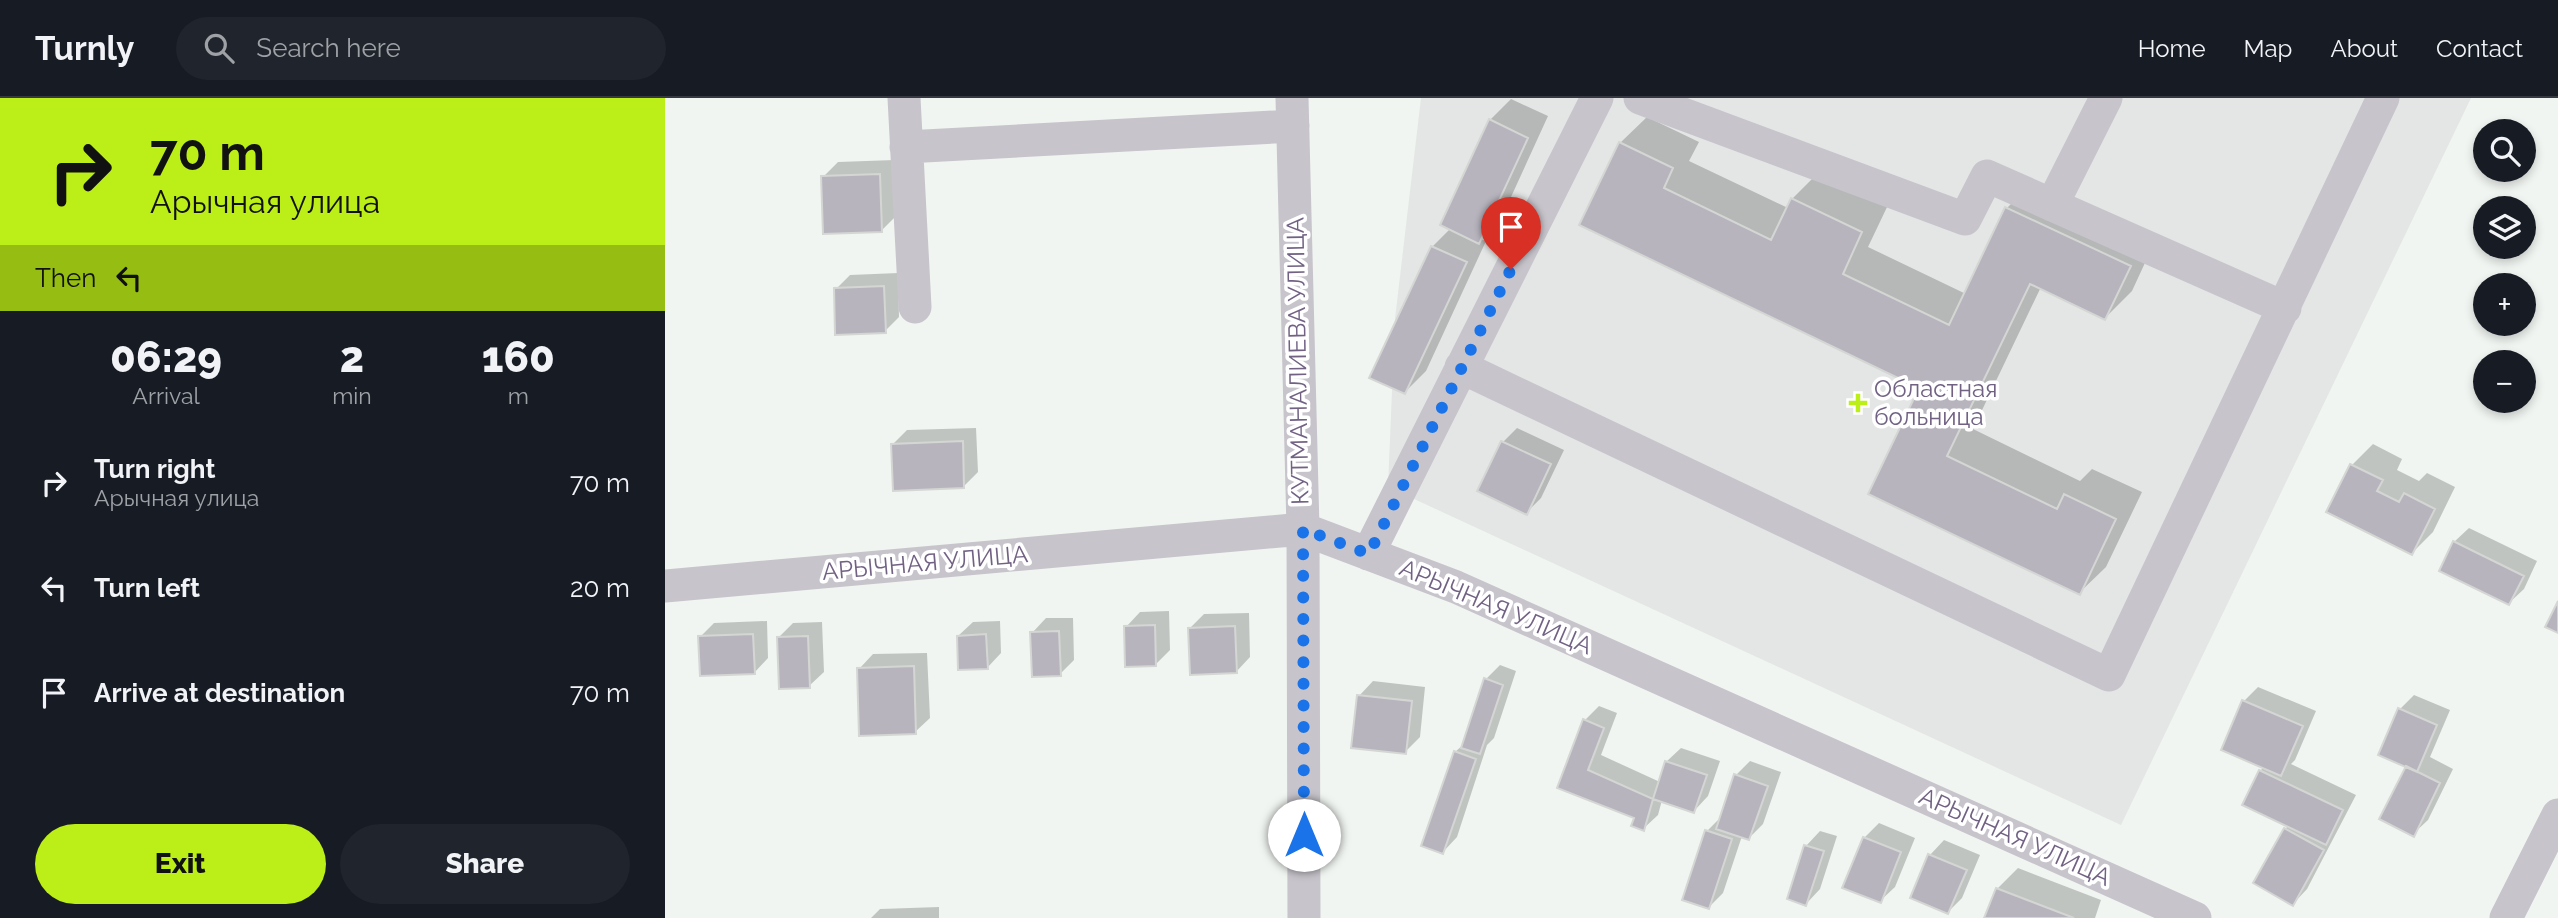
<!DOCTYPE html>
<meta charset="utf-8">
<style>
body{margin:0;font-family:Raleway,sans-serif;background:#20242c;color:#f1f3f6;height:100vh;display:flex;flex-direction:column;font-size:26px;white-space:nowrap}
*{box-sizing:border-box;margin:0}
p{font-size:23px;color:#9ea1a6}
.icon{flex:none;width:38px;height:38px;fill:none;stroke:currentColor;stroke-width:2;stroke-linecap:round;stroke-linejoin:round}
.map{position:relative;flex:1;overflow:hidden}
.drawer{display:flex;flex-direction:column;background:#171b24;width:665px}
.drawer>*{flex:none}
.banner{background:#bcee17;color:#111;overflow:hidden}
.tools{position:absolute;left:1808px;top:21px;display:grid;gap:14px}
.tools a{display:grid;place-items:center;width:63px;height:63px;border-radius:50%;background:#171b24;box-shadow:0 4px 10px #0003;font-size:35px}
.pin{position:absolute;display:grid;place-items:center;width:60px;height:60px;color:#fff;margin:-72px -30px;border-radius:50% 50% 50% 0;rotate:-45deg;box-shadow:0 0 7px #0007}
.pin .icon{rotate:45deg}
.me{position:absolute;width:77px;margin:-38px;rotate:0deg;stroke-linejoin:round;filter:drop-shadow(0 0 5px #0008)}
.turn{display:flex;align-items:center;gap:24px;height:147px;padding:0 35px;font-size:32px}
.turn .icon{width:91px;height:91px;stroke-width:2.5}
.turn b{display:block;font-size:49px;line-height:60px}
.then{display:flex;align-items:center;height:66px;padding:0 35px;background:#0003;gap:14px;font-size:26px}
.eta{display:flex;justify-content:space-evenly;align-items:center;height:119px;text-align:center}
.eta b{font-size:42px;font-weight:800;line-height:49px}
.cta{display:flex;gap:14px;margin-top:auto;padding:14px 35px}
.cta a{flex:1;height:80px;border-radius:42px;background:#bcee17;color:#111;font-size:28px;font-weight:800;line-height:80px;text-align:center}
.cta a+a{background:#20242c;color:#f1f3f6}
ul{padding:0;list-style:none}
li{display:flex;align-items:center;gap:21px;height:105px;padding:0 35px}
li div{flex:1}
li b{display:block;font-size:26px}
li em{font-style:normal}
header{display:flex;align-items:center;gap:42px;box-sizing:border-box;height:98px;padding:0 35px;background:#171b24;border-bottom:2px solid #363941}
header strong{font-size:33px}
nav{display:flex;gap:38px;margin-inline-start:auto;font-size:24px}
.search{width:490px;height:63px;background:#20242c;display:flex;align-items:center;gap:18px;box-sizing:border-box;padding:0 24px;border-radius:38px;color:#9ea1a6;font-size:26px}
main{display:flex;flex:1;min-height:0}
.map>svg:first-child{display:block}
.built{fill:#e3e6e4}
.shadow{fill:#0003}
.building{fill:#b7b4be;stroke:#d4d6d4;stroke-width:2}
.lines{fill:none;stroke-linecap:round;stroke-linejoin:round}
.minor{stroke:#c7c4cb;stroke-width:33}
.route{stroke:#1a73e8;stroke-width:12;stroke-dasharray:0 21.6}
.poi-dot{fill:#bcee17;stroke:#fff;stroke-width:2.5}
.labels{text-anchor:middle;stroke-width:7;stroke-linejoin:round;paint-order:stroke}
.street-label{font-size:24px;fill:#716284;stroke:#fff}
.poi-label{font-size:24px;fill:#716284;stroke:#fff;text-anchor:start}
</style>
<header>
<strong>Turnly</strong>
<div class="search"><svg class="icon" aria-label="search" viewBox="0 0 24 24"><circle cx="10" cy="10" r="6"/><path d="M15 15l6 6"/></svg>Search here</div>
<nav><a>Home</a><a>Map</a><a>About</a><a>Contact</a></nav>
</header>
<main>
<section class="drawer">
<div class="banner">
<div class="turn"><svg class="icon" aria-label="right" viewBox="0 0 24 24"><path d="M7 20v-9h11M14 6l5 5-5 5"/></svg><div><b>70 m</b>Арычная улица</div></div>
<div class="then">Then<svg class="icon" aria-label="left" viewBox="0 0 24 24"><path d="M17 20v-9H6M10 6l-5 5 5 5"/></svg></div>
</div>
<div class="eta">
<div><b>06:29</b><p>Arrival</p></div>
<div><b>2</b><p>min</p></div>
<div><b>160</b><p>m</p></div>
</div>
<ul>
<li><svg class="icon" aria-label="right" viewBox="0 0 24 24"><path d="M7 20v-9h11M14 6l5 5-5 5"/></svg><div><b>Turn right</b><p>Арычная улица</p></div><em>70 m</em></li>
<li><svg class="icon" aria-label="left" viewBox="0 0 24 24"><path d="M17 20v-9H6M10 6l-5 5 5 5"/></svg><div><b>Turn left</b></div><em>20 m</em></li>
<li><svg class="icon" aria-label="arrive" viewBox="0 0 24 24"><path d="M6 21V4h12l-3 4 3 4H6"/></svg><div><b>Arrive at destination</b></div><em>70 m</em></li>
</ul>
<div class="cta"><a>Exit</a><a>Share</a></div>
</section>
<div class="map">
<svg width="1893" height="820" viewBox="0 0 1893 820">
<rect width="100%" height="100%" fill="#f1f5f1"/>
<!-- built -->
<path class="built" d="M756 0H1806L1456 727 723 389 730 221Z"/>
<!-- shadow -->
<path class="shadow" d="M846 1 883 18 835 123 816 141 821 143 761 273 740 294 767 149 786 130 825 22Z
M982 19 1034 44 1024 63 1123 110 1127 101 1154 74 1223 107 1203 149 1301 196 1342 110 1369 83 1491 141 1467 193 1440 220 1376 189 1308 331 1415 383 1427 371 1477 394 1441 469 1414 495 1206 395 1256 289 917 126 955 45Z
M229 62 231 118 216 133 158 79 173 64Z
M233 175 234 219 220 233 171 191 185 177Z
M311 330 313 374 299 388 228 346 242 332Z
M852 330 899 352 876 400 861 415 838 344Z
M1708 346 1737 361 1732 372 1754 383 1762 375 1790 389 1768 434 1747 455 1687 367Z
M1804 430 1872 463 1859 491 1844 505 1789 444Z
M504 513 505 552 491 566 461 529 475 514Z
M584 515 585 559 571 574 525 530 539 516Z
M381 520H408L409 562 395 576 367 535Z
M102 523 103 560 89 575 35 539 49 525Z
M335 523 336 555 322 570 293 538 308 524Z
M157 524 159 574 144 588 114 539 128 525Z
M262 555 265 620 250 634 194 571 208 556Z
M835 567 851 573 829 640 822 647 792 739 778 754 790 654 799 646 821 581Z
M708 583 760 589 755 639 740 654 694 598Z
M1593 589 1651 613 1630 662 1626 666 1691 697 1642 791 1628 806 1590 785 1623 727 1595 673 1599 669 1579 603Z
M1749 597 1785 612 1765 659 1788 671 1763 722 1748 736 1743 667 1735 611Z
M934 608 952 615 936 657 995 684 1001 664 1016 650 1055 663 1043 698 1029 713 997 702 993 717 978 731 972 718 894 689 920 622Z
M1085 663 1116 674 1098 726 1084 740 1077 738 1058 795 1044 809 1042 733 1057 718 1071 677Z
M1214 725 1250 740 1230 789 1215 803 1199 740Z
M1155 733 1172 738 1155 791 1141 806 1124 800 1141 748Z
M1279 742 1315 757 1297 800 1283 814 1265 757Z
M1353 770 1436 802 1430 820H1321L1332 791Z
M274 809V820H206L215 811Z"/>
<!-- building -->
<path class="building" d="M824 21 863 40 814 146 775 127Z
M954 44 1008 70 999 90 1106 142 1126 100 1197 134 1178 176 1284 227 1340 109 1466 168 1440 222 1365 186 1282 358 1392 411 1399 396 1451 421 1415 497 1203 396 1254 290 914 127Z
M215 76 217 134 158 136 156 78Z
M766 148 802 164 740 296 704 280Z
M219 188 221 235 170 237 169 190Z
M298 343 299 390 228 393 226 346Z
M836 343 886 366 862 417 812 393Z
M1685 366 1718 382 1712 393 1734 404 1739 395 1770 411 1747 457 1661 414Z
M1788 443 1859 478 1844 507 1774 473Z
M1893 503V535L1880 529Z
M490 527 491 568 460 569 459 528Z
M570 528 572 575 525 577 523 530Z
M394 533 396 578 367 579 365 534Z
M88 536 90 576 35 578 33 538Z
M321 536 323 571 293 572 292 538Z
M143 538 145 590 114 591 112 539Z
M249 568 251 636 194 638 192 570Z
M819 580 838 587 815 656 796 650Z
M692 597 747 603 741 656 686 650Z
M1577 602 1638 628 1616 678 1556 652Z
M1733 610 1772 627 1752 674 1713 657Z
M918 621 939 630 923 672 988 701 979 733 966 728 969 720 892 690Z
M789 653 811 661 778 756 756 748Z
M1000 663 1042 677 1029 715 988 701Z
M1741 668 1775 685 1749 739 1714 721Z
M1594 672 1678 712 1661 747 1577 707Z
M1069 676 1103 688 1084 742 1051 731Z
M1619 730 1659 752 1628 808 1588 785Z
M1040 732 1067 741 1044 811 1017 802Z
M1198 739 1236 754 1216 805 1177 790Z
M1139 747 1159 753 1141 808 1122 801Z
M1263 756 1302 772 1283 816 1245 800Z
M1331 790 1409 820H1319Z"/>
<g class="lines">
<!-- minor -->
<path class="minor" d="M239 0 250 209
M627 0 638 431 639 820
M975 0 1300 121 1322 78 1620 210
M241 49 628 28
M1387 107 1441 0
M796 269 1444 577 1718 0
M703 456 932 0
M0 488 638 431 791 489 1530 820
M1841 820 1893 717"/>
</g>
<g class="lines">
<!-- route -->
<path class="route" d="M639 737 638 431 704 456 846 171"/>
</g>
<!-- markers -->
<path class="poi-dot" d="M1189.5 294.5h7v7h7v7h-7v7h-7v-7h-7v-7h7z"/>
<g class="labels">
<!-- street labels -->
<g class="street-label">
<text transform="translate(633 263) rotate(-91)" y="8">КУТМАНАЛИЕВА УЛИЦА</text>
<text transform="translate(260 465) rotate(-5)" y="8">АРЫЧНАЯ УЛИЦА</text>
<text transform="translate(831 509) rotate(23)" y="8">АРЫЧНАЯ УЛИЦА</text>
<text transform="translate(1350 739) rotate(24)" y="8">АРЫЧНАЯ УЛИЦА</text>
</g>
<!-- poi labels -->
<g class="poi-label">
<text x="1209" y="299">Областная<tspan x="1209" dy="28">больница</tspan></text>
</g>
</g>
</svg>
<div class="tools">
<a><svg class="icon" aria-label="search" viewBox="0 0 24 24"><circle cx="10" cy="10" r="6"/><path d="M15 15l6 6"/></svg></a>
<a><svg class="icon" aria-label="layers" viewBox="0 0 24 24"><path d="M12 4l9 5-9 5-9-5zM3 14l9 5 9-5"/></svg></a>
<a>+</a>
<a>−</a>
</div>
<div class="pin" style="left:846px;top:171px;background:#d93025"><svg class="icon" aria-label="arrive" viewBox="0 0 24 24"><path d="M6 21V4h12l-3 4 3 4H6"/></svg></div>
<svg class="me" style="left:639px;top:737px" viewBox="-20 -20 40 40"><circle r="19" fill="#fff"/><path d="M0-13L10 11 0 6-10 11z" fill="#1a73e8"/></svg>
</div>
</main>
